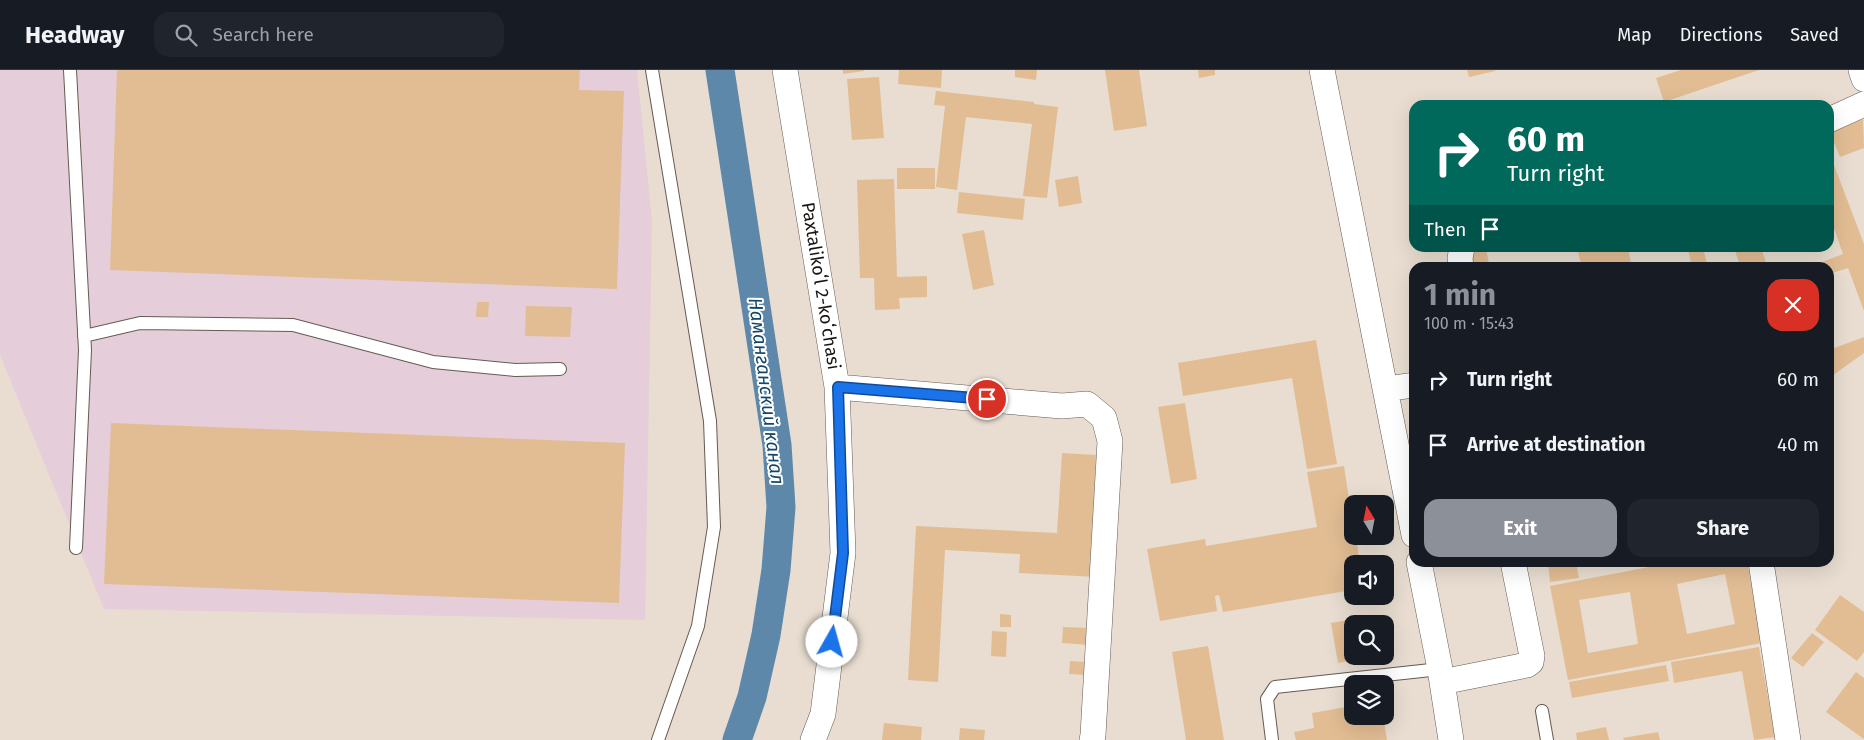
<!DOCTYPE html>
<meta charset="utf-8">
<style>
body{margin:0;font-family:"Fira Sans",sans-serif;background:#20242c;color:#f1f3f6;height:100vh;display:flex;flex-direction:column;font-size:19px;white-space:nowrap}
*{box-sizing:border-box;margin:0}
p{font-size:16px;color:#9ea1a6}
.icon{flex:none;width:28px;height:28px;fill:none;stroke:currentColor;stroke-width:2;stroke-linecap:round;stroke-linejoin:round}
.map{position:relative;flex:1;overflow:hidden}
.drawer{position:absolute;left:1409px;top:192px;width:425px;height:305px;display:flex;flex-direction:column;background:#171b24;border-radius:15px;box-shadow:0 5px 20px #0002}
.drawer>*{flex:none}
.hud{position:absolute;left:1409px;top:30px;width:425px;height:152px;border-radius:15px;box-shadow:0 5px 20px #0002;background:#00695c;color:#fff;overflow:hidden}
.needle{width:32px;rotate:350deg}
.controls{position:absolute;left:1344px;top:425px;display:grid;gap:10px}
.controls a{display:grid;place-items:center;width:50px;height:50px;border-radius:10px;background:#171b24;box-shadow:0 5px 20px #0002;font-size:25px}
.pin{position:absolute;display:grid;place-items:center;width:42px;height:42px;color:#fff;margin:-21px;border:2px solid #fff;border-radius:50%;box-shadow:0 1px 5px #0007}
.me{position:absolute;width:55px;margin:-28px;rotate:7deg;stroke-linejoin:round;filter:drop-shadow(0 0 4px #0008)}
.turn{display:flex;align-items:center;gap:18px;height:105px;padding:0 15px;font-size:22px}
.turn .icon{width:65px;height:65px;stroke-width:2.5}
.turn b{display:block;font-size:35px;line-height:42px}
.then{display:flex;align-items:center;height:48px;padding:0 15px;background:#0003;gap:10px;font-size:19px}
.round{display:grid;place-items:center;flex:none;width:52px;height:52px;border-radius:15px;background:#20242c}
.overview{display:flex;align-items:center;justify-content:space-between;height:85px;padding:0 15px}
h1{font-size:30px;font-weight:700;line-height:38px;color:#8c9099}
.action{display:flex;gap:10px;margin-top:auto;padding:10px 15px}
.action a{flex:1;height:58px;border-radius:15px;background:#8c9099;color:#fff;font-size:20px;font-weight:700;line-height:58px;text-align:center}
.action a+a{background:#20242c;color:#f1f3f6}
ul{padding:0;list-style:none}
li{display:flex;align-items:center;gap:15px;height:65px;padding:0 15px}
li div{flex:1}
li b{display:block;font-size:19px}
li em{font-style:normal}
header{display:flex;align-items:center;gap:30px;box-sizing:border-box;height:70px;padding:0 25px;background:#171b24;border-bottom:1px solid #363941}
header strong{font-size:24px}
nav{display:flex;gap:28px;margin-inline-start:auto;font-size:18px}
.search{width:350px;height:45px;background:#20242c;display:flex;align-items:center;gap:12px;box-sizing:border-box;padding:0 18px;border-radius:15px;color:#9ea1a6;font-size:19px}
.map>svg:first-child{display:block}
.industrial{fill:#e5ced9}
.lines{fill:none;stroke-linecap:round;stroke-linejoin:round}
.canal{stroke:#5d88a9;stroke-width:29}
.building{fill:#e2bd94;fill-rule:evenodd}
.service-casing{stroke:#655b51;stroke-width:14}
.minor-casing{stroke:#655b51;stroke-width:26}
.service{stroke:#fff;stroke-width:12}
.minor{stroke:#fff;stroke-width:25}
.route-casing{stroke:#114b97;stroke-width:12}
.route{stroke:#1a73e8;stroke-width:9}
.labels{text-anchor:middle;stroke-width:4;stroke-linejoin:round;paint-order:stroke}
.street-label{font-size:18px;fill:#181410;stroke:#fff}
.water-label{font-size:19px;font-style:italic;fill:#134669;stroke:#fff}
</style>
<header>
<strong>Headway</strong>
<div class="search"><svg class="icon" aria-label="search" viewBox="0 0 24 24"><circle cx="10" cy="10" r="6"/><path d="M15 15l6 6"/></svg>Search here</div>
<nav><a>Map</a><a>Directions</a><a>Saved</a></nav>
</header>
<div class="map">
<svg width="1864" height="670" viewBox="0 0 1864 670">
<rect width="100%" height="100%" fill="#e8ddd0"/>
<!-- industrial -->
<path class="industrial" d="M0 0H637L652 152 645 550 104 539 0 285Z"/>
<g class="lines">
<!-- canal -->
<path class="canal" d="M720 0 777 375 781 437 776 500 766 565 752 627 737 670"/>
</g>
<!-- building -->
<path class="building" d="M117 0H580L579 20 624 21 617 219 110 200Z
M843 0H864V1L843 4Z
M899 0H942L941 18 898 14Z
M1015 0H1037L1036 10 1015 7Z
M1105 0H1139L1147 56 1114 61Z
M1198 0H1215V5L1199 8Z
M1467 0H1495V1L1469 7Z
M1681 0H1759L1664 32 1656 8Z
M879 7 884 68 852 70 847 9Z
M936 21 1034 32V34L1058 37 1047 128 1023 126 1032 54 966 47 957 120 936 117 945 36 934 35Z
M1863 49 1864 78 1840 87 1830 62Z
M1829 82 1864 174V241L1848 198 1829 204V198H1807L1843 184 1829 144Z
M897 98H935V119H897Z
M1078 106 1082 133 1059 137 1055 110Z
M894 109 897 207 927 206V227L899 228 900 239 875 240 874 208H860L857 110Z
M959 122 1025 129 1023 150 957 143Z
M984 160 994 215 973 220 962 164Z
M1577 178H1628L1632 198H1582Z
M1688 178H1703L1708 198H1692Z
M1734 178H1761L1768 198H1741Z
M1486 179 1490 198H1467L1464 184Z
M477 232H489L488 247H476Z
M526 236 572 237 570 267 525 266Z
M1864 267V283L1829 308V280Z
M1316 270 1337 394 1307 399 1292 308 1183 326 1178 293Z
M1185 333 1197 409 1171 414 1158 337Z
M111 353 625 373 619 533 104 514Z
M1062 383 1096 385 1092 465 1097 507 1019 503 1020 484 945 480 938 612 908 610 916 456 1057 463Z
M1344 396 1352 448V466H1356L1360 494H1352V520L1223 542 1219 525 1215 526 1217 541 1160 551 1147 479 1205 469 1206 476 1317 457 1307 402Z
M1548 492H1576L1579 508 1550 512Z
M1675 492H1747L1762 573 1568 610 1550 516ZM1725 504 1735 554 1687 564 1677 514ZM1630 522 1638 574 1588 583 1579 530Z
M1840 525 1864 542V582L1857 591 1815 560Z
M1000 544 1011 545V557H1000Z
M1355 549 1356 554H1352V586H1361L1362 589 1338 593 1331 553Z
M1063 557 1089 558V575L1062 573Z
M992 561 1007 562 1006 587 991 586Z
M1812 563 1824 572 1803 597 1791 588Z
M1208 576 1224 670H1186L1172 582Z
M1759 577 1775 667 1754 670 1742 601 1674 613 1671 592Z
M1070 591 1087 592 1086 605 1069 604Z
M1666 595 1669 611 1572 628 1569 612Z
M1856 602 1864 608V669L1826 642Z
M1352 636V646H1383L1387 670H1296L1294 662 1314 658 1312 643Z
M884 653 922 657 921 670H882Z
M1606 657 1609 670H1577L1576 663Z
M960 658 985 660 984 670H959Z
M1658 662 1660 670H1624L1623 668Z"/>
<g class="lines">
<!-- service casing -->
<g class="service-casing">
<path id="service" d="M70 0 85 280 76 478
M652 0 710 351 714 457 698 556 658 670
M84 266 140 253 293 255 433 292 515 300 560 299
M1542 641 1547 670
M1272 670 1267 629 1275 617 1440 599"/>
</g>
<!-- minor casing -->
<g class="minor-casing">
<path id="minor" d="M785 0 837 317 843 483 823 644 813 670
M1322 0 1414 465
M1861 0 1864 9
M1829 50 1864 34
M1461 198 1460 188 1462 178
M837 317 1062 336 1087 334 1104 348 1110 371 1093 665 1092 670
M1386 319 1414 315
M1419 492 1440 599 1451 670
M1761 492 1788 670
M1442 612 1527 595 1531 592 1532 586 1513 492"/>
</g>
<!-- service -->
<use href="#service" class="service"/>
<!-- minor -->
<use href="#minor" class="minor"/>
</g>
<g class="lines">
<!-- route casing -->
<g class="route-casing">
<path id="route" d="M832 572 843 483 838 317 987 329"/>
</g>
<!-- route -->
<use href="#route" class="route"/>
</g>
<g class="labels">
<!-- street labels -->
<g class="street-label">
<text transform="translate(821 216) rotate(81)" y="6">Paxtalikoʻl 2-koʻchasi</text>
</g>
<!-- water labels -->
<g class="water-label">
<text transform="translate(767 321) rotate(83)" y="7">Наманганский канал</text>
</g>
</g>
</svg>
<div class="controls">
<a><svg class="needle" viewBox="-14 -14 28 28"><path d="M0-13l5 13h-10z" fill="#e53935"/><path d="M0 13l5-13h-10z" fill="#9ea1a6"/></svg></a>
<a><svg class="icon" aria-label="sound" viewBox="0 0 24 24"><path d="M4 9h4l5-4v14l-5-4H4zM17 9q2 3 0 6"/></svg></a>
<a><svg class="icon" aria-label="search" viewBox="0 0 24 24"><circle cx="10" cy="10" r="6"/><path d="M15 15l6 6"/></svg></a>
<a><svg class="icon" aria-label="layers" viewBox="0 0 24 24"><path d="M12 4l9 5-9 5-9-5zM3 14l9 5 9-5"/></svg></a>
</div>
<div class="pin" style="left:987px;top:329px;background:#d93025"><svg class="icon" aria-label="arrive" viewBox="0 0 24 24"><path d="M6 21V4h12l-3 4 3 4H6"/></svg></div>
<svg class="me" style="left:832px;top:572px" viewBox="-20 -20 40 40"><circle r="19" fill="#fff"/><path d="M0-13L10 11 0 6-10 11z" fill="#1a73e8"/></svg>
<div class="hud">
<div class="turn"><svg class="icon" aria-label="right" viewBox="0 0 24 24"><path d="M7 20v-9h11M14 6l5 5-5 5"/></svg><div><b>60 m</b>Turn right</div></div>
<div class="then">Then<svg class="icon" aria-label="arrive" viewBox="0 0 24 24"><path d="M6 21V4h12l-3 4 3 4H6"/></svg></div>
</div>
<section class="drawer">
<div class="overview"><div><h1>1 min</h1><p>100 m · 15:43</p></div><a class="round" style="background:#d93025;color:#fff"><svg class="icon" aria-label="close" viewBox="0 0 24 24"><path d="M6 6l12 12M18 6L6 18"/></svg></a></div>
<ul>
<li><svg class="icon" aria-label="right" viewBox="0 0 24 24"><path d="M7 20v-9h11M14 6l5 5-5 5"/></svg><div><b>Turn right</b></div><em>60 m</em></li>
<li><svg class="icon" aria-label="arrive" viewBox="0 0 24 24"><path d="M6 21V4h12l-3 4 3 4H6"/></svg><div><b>Arrive at destination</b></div><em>40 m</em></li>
</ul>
<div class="action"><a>Exit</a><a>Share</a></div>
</section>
</div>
